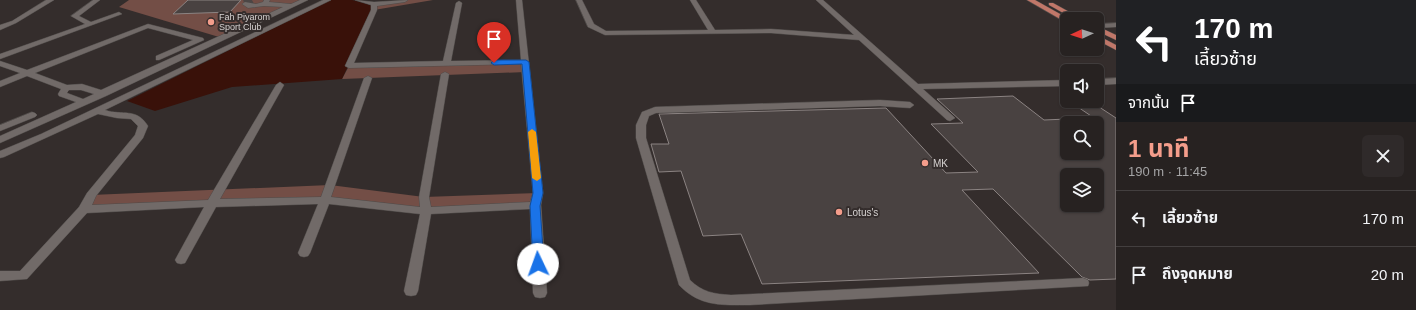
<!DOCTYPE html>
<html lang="th">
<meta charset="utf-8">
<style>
body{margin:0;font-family:Arial,"Noto Sans Thai",sans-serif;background:#2f2a2a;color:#f1f3f6;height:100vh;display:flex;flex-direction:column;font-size:15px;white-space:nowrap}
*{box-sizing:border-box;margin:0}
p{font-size:13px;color:#a4a4a5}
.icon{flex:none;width:22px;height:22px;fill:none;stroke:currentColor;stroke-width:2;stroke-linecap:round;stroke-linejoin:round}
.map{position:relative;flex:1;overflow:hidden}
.side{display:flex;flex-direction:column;background:#272221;width:300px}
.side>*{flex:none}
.guide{background:#202124;color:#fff;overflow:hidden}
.needle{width:26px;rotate:267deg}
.fabs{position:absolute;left:1060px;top:12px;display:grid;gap:8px}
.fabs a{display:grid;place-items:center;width:44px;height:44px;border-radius:6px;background:#272221;box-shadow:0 1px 3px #0004,0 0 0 1px #433f3f;font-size:20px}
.pin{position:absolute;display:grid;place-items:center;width:34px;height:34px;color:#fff;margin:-41px -17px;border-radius:50% 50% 50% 0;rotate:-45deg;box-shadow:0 0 4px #0007}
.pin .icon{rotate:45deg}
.me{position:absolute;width:44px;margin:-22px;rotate:357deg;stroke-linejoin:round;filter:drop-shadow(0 0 3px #0008)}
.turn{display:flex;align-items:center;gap:14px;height:84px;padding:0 12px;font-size:18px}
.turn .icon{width:52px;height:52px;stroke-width:2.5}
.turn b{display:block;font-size:28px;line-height:34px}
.then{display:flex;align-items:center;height:38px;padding:0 12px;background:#0003;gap:8px;font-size:15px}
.round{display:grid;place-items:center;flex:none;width:42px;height:42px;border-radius:6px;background:#2f2a2a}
.headline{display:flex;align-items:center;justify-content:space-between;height:68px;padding:0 12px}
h1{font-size:24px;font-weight:700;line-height:30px;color:#f49d8b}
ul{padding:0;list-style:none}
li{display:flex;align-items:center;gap:12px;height:56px;padding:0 12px;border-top:1px solid #433f3f}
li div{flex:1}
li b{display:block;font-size:15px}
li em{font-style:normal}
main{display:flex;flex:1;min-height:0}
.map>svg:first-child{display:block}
.green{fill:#734e46}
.water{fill:#391109}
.building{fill:#494241;stroke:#8b8382;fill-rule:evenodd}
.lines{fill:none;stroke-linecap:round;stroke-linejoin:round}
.minor-tunnel{stroke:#4c4645;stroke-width:8;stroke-dasharray:8 3.5;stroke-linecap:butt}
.minor-casing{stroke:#4f4b49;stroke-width:1}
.major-casing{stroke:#4f4b49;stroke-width:1}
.minor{fill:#716a68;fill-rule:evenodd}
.major{fill:#c07769;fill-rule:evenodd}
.route{fill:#1a73e8;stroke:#114b97}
.slow{fill:#f59e0b}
.poi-dot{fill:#f49d8b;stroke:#342d2c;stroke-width:1.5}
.labels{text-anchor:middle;stroke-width:4;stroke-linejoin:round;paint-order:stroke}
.far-poi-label{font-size:9px;fill:#d6d2d1;stroke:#342d2c;text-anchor:start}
.poi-label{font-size:10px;fill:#d6d2d1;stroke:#342d2c;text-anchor:start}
</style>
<main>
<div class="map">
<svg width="1116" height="310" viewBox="0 0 1116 310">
<rect width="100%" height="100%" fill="#342d2c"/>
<!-- green -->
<path class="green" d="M129 0H302L219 37 119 7Z
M405 0H433L374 10V4Z
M526 62V72L342 79 349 66Z
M330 185 424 197 538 193 535 205 426 211 325 200 84 209 91 195Z"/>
<!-- water -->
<path class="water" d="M330 0H352L371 5 374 10 342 79 232 87 155 111 127 101Z"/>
<!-- building -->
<path class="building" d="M188 0H241L230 12 173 14Z
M1013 96 1044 120 1067 119V158L1097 156V120L1069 101H1090L1116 118V279L1090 280 1082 277 993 189 962 190 1039 273 762 284 741 234 703 236 681 171 659 172 651 144H669L659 114 886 108 946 173 978 172 931 124 963 123 937 99ZM1097 168V209L1067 210V170Z"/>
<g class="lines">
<!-- minor-tunnel -->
<path class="minor-tunnel" d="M245 4 252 0"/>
<!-- minor casing -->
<g class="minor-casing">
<path id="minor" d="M46 0H54L16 23 0 30V25L12 21Z
M93 0H100L79 16 91 22 119 12 122 14 0 59V54L85 24 71 16Z
M264 0H270L269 2 291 4 300 0H308L106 96 0 143V136L76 102 59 96 58 94 61 89 27 76 0 87V81L20 73 0 66V61L27 70 148 24 203 38 204 40 159 60H156V56L193 40 148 28 35 73 67 85 82 84 101 90 283 7 264 6 248 8 242 4 245 2 256 4 263 2ZM69 90H81L94 94 83 99 67 93Z
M323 0H331L105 110C123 116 136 107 148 126L143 138 96 196 92 205 208 200 276 85 280 82 284 85 220 199 321 197 364 78 368 76 372 78 331 197 420 207 419 197 441 74 445 72 449 74 429 197 431 207 530 202 533 193 521 64 349 68 345 66 371 10V5L355 0 374 2 408 0 405 2 377 6V10L354 63 443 61 456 3 459 1 462 3 451 61 521 60 516 0H522L543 193 541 205 547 293 545 297 540 298 535 297 533 293 530 209 431 214 418 291 416 295 411 296 406 295 404 291 420 214 329 204 310 253 308 256 304 257 300 256 298 253 318 204 216 207 185 263 181 264 177 263 175 260 204 207 87 213 27 279 0 281V271H20L79 207 87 193 135 135 138 126 131 119 117 118 98 114 4 157 0 158V151L41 134Z
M576 0H582L594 24 606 31 708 30 690 0H696L715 30 771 29 854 35 816 0H823L918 84 1067 80V86L923 89 953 116 955 118 950 121 947 120 859 40 771 33 605 35 588 27Z
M1116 23V27L1097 28V24Z
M1116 78V84L1097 85V79Z
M880 100 910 102 914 105 910 108 880 106 656 113 649 116 646 125V138L690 280C702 292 714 294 731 295L1083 278 1088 280 1089 283 1088 286 750 305C722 305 700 307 679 285L636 138V125L642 112 655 107Z
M32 112 35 113 37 115 35 117 0 131V125Z"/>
</g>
<!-- major casing -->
<g class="major-casing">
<path id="major" d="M1027 0H1035L1069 19H1067V23Z
M1049 3H1053L1082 19H1074L1049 5Z
M1097 26 1116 35V40L1097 31Z
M1097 35 1116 45V50L1097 40Z"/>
</g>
<!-- minor -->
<use href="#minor" class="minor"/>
<!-- major -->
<use href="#major" class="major"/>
</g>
<!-- route -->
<path class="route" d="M526 60 529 62 543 193 540 206 544 264 542 267 538 268 534 267 533 264 530 206 533 193 522 64 494 65 491 63 494 60Z"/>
<!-- slow -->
<path class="slow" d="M532 129 536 132 541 178 537 181 532 178 528 132Z"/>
<!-- markers -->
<g class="poi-dot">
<circle cx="211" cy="22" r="4"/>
<circle cx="925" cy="163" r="4"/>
<circle cx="839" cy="212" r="4"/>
</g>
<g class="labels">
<!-- far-poi labels -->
<g class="far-poi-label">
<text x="219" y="20">Fah Piyarom<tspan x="219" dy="10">Sport Club</tspan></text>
</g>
<!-- poi labels -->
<g class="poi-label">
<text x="933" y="167">MK</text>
<text x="847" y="216">Lotus's</text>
</g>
</g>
</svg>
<div class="fabs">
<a><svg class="needle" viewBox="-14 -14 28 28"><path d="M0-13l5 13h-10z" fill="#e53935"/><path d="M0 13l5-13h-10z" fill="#a4a4a5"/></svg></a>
<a><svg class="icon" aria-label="sound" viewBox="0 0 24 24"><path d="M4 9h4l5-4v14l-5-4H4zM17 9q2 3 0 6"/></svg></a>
<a><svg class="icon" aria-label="search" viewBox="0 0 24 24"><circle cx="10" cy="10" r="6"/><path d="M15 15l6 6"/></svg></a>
<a><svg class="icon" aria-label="layers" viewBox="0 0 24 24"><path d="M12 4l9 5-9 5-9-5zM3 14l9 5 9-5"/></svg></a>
</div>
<div class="pin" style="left:494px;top:63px;background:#d93025"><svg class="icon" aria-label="arrive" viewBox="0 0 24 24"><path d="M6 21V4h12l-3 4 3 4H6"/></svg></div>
<svg class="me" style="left:538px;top:264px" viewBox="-20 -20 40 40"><circle r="19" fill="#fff"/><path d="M0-13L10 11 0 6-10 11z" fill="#1a73e8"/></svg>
</div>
<section class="side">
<div class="guide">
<div class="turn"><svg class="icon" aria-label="left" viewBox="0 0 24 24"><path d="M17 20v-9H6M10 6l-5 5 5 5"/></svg><div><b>170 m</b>เลี้ยวซ้าย</div></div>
<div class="then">จากนั้น<svg class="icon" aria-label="arrive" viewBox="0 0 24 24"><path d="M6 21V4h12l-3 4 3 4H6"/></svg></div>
</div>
<div class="headline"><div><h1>1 นาที</h1><p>190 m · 11:45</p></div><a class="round"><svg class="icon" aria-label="close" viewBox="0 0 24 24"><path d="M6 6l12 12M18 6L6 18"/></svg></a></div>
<ul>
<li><svg class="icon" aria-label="left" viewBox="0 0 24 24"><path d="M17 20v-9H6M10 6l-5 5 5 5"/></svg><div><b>เลี้ยวซ้าย</b></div><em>170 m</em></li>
<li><svg class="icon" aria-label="arrive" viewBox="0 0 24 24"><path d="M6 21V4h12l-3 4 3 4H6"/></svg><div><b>ถึงจุดหมาย</b></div><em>20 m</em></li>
</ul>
</section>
</main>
